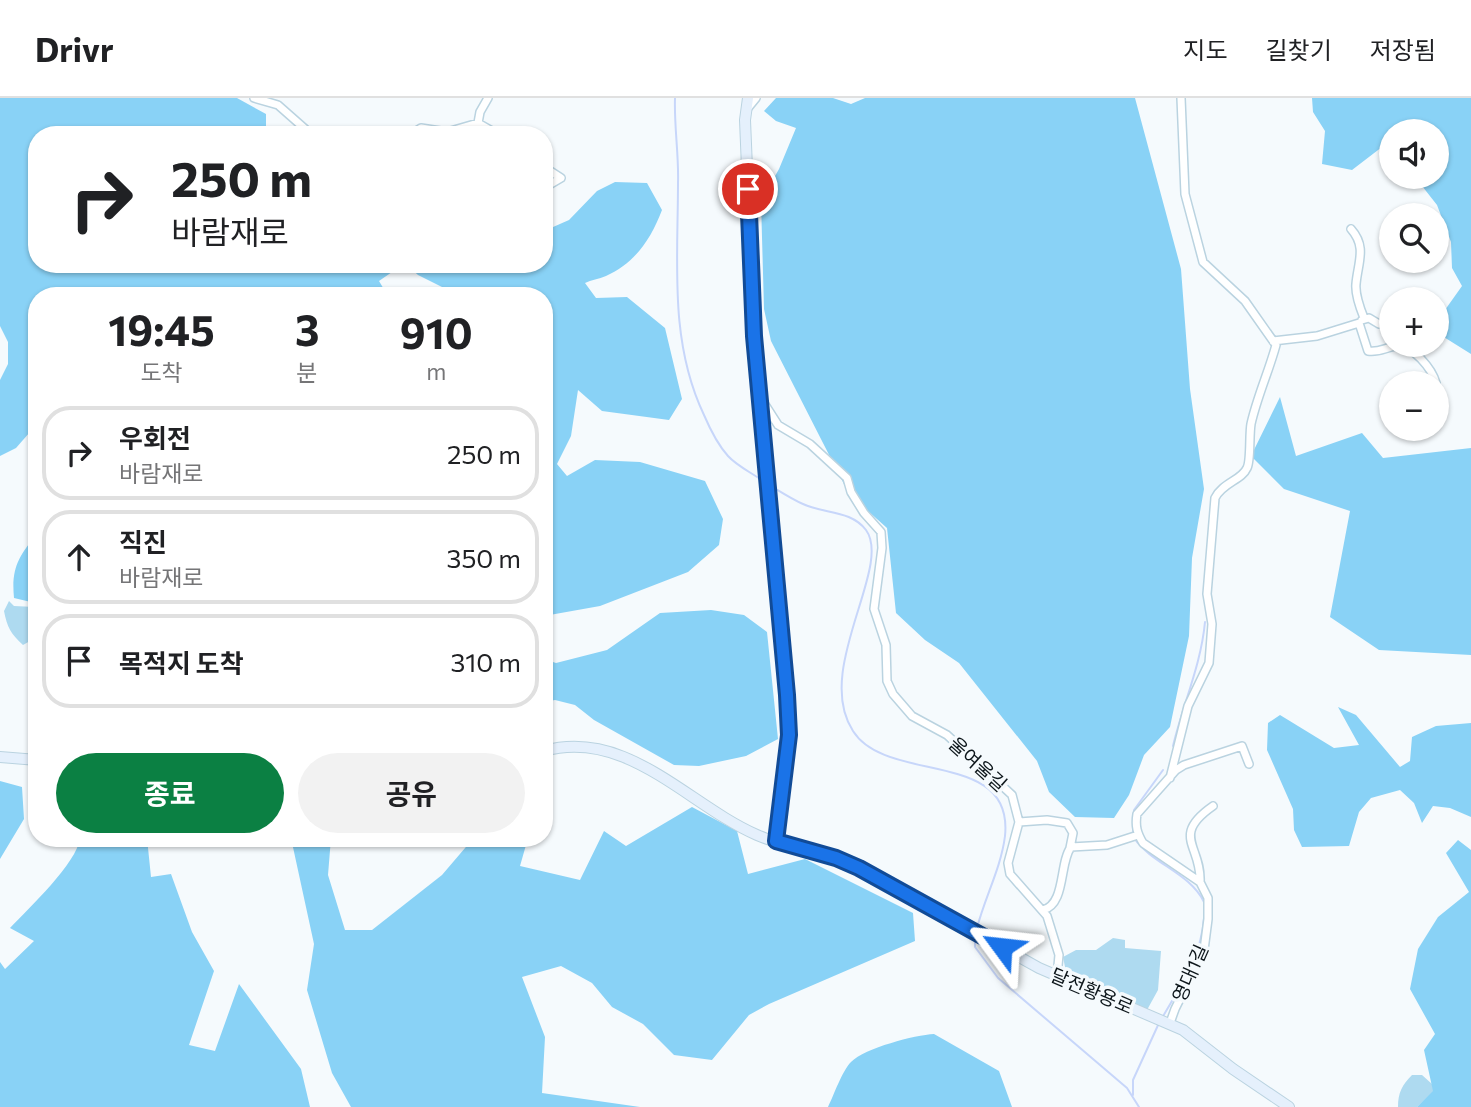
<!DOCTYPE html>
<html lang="ko">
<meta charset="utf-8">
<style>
body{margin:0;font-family:Commissioner,"Noto Sans KR",sans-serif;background:#f2f2f2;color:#202124;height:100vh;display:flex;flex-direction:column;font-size:26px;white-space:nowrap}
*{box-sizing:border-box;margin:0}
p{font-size:23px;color:#757577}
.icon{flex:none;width:38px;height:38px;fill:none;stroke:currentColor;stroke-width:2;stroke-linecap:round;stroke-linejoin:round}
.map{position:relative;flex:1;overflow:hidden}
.panel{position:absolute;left:28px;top:189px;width:525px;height:560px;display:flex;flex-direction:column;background:#fff;border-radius:28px;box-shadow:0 2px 5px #0004}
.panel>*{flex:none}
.guide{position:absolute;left:28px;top:28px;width:525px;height:147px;border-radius:28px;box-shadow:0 2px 5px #0004;background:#fff;color:#202124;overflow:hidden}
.tools{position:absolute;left:1379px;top:21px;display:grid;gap:14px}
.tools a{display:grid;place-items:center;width:70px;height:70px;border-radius:50%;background:#fff;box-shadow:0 2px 5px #0004;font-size:35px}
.pin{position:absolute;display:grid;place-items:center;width:60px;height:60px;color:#fff;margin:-30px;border:4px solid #fff;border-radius:50%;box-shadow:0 2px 7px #0007}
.me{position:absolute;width:77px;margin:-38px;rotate:300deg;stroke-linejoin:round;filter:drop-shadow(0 0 5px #0008)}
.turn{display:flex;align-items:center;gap:24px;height:147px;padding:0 28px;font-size:32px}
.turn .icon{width:91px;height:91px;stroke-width:2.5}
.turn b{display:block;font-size:49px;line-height:60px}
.eta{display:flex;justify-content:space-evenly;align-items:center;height:119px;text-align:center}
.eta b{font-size:42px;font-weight:700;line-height:49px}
.button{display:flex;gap:14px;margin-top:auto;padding:14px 28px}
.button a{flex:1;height:80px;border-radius:42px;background:#0b8043;color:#fff;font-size:28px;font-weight:700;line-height:80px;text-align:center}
.button a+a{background:#f2f2f2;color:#202124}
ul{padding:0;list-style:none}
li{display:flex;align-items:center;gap:21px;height:94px;margin:0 14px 10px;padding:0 14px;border:4px solid #e0e0e0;border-radius:28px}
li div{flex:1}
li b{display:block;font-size:26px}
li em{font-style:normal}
header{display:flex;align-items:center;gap:42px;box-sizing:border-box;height:98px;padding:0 35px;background:#fff;border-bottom:2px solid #e0e0e0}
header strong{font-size:33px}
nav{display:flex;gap:38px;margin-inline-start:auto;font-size:24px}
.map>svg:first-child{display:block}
.green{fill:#aedaf0}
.forest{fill:#89d2f6}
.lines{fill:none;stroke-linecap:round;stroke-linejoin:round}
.stream{stroke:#c7d6fa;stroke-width:2}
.street-casing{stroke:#bad3e0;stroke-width:10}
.secondary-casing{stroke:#bad3e0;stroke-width:12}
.street{stroke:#fff;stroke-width:7}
.secondary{stroke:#e5f0fc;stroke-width:10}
.route-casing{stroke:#114b97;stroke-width:18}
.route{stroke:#1a73e8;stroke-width:12}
.labels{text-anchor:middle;stroke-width:7;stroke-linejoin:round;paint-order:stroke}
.street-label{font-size:19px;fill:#0d161b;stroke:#f5fafd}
</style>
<header>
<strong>Drivr</strong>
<nav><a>지도</a><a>길찾기</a><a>저장됨</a></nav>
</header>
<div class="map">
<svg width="1471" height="1009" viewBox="0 0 1471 1009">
<rect width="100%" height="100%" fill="#f5fafd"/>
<!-- green -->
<path class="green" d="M9 503 14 508 35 509 37 512V539L23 547C11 536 7 529 4 513Z
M1113 840 1125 842V850L1161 853 1158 892 1147 912 1071 879 1066 874 1063 859 1076 852H1096Z
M1412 977H1422L1432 986 1434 993 1417 1009H1398C1398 995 1402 987 1412 977Z"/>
<!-- forest -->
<path class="forest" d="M0 0H237L266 16V37H37V166H388L392 174 379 183 388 198H37V326L16 350 0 358V282L8 266V244L0 228Z
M776 0H833L851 6 865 0H1135L1181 171 1190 291 1204 391 1192 460 1189 538 1170 629 1144 657 1129 697 1114 720 1075 719 1049 694 1037 663 959 565 925 542 896 515 887 430 849 396 771 243 764 211 761 103 779 71 796 30 776 23 764 13Z
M1312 0H1471V256L1439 236 1440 219 1462 188 1452 170 1451 144 1437 107 1415 79H1437V33H1391V56L1382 49 1352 72 1322 66 1325 33 1313 14Z
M615 84 647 85 662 112C651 141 635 165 606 178 599 181 591 182 585 185L596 200 627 199 665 230 682 301 669 322 602 313 578 292 571 338 557 366 567 378 595 362 640 364 705 383 723 421 719 447 688 474 600 508 544 518V198H446V191L418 177 406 166H544V133L569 122 597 93Z
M1280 299 1296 358 1362 335 1383 360 1471 350V557L1379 552 1330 519 1350 413 1284 391 1251 358Z
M37 435V507L35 505 14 500C11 469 19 459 37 435Z
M711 512 744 517 767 534 778 641 746 658 699 668 674 667 594 622 575 607 555 602 544 604V561L556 565 607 552 660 515Z
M1338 609 1356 617 1400 669 1410 663 1412 639 1436 628 1471 625V719L1450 710 1433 708 1422 725 1414 705 1400 692 1371 700 1359 714 1349 748 1302 749 1294 732 1293 711 1267 652 1268 625 1280 617 1334 650 1359 647Z
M0 683 22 689 24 721 0 761Z
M692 709 737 733 748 776 805 761 913 815 915 843 769 906 749 917 712 962 674 957 643 926 612 909 592 885 561 868 522 879 545 939 542 995 640 1009H351L332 975 307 892 314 846 291 740H331L328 777 345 832H372L442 777 471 743 468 740H528L520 768 580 782 604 733 626 748Z
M80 740H147L151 779 171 776 192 834 214 873 189 947 215 953 239 886 301 971 310 1009H0V864L5 871 34 843 10 830C29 810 77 765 80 740Z
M1458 742 1471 752V1009H1417L1433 993 1424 952 1435 936 1410 891 1418 851 1438 819 1469 794 1446 755Z
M934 936 999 973 1012 1009H828C834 997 842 973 851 964 865 950 915 937 934 936Z"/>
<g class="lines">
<!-- stream -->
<path class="stream" d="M675 0C674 29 679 57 678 85 678 163 669 244 704 317 710 331 718 347 728 358 737 368 752 375 763 383
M771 388C781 394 792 401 803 406 824 416 851 412 866 432 893 469 813 572 853 633 887 687 1014 650 1005 738 1001 770 985 799 977 830
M1173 648C1183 606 1201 567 1205 524
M1133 735 1134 712 1163 672
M1134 740C1152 766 1190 775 1204 804
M975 839V849L998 880 1127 990 1139 1009
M1162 920C1181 887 1201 859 1204 820
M1133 997V982L1159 925"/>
<!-- street casing -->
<g class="street-casing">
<path id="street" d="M254 0 278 7 312 37
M747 11 756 0
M478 25 499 37
M410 37 421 30 447 34 478 25 480 14 488 0
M544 69 561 80 544 90
M1351 131C1367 149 1358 164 1356 186 1355 196 1360 210 1364 220
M1362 222 1369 220 1379 226 1391 227
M1273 243 1317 238 1359 225 1368 253C1379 255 1386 249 1397 248 1413 247 1432 271 1436 285
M762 302 778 327 810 346 847 380 851 394 864 415 881 434 882 450 874 511 886 547 887 583 893 596 912 618 947 637 1012 697 1019 724 1008 765 1010 776 1047 818 1059 857 1057 878
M1170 680 1188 608 1209 565 1212 526 1207 496 1215 400C1222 385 1242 382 1247 370 1251 363 1249 337 1251 326 1257 299 1269 273 1276 247L1245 203 1203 164 1185 96 1181 0
M1019 724 1047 722 1067 725 1073 735 1070 750
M1200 784C1202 748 1170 738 1213 708
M1043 812C1066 806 1059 765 1071 749L1107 747 1138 737
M1170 925 1175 911 1204 852 1208 821V800L1200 784 1143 745C1137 735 1135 728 1137 716L1176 672 1184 667 1242 648 1249 666"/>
</g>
<!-- secondary casing -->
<g class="secondary-casing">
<path id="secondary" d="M748 0 745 22 754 238 787 597 789 637 776 743
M544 653C627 630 688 707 757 737 790 751 826 756 859 770L1039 870 1183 932 1233 971 1289 1009
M0 659 37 662"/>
</g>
<!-- street -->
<use href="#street" class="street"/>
<!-- secondary -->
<use href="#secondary" class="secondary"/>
</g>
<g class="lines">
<!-- route casing -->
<g class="route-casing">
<path id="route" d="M748 91 754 238 787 597 789 637 776 743 836 760 859 770 1002 849"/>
</g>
<!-- route -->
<use href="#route" class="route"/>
</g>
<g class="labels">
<!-- street labels -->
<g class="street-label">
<text transform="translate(978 666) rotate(42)" y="7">울여울길</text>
<text transform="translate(1190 875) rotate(-66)" y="7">영대1길</text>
<text transform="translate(1092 893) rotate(23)" y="7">달전황용로</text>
</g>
</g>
</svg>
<div class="tools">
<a><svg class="icon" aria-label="sound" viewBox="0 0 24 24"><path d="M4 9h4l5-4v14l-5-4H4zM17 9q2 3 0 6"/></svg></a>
<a><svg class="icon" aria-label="search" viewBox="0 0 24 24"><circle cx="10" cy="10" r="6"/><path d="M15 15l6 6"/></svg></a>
<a>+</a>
<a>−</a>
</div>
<div class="pin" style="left:748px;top:91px;background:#d93025"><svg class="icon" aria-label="arrive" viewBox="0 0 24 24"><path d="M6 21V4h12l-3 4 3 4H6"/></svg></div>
<svg class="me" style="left:1002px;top:849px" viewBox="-20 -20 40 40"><path d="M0-17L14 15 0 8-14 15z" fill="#1a73e8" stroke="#fff" stroke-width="4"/></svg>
<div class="guide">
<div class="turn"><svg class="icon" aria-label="right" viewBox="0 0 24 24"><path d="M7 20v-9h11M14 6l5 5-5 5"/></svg><div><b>250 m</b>바람재로</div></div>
</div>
<section class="panel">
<div class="eta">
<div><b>19:45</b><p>도착</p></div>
<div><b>3</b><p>분</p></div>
<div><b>910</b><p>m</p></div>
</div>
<ul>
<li><svg class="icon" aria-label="right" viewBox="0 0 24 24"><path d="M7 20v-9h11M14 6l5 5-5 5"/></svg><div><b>우회전</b><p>바람재로</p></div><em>250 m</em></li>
<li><svg class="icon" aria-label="ahead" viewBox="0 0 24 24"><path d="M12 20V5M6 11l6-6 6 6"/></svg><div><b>직진</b><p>바람재로</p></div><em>350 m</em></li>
<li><svg class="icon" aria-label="arrive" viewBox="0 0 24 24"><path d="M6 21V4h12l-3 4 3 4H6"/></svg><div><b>목적지 도착</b></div><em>310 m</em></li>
</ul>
<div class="button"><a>종료</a><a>공유</a></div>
</section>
</div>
